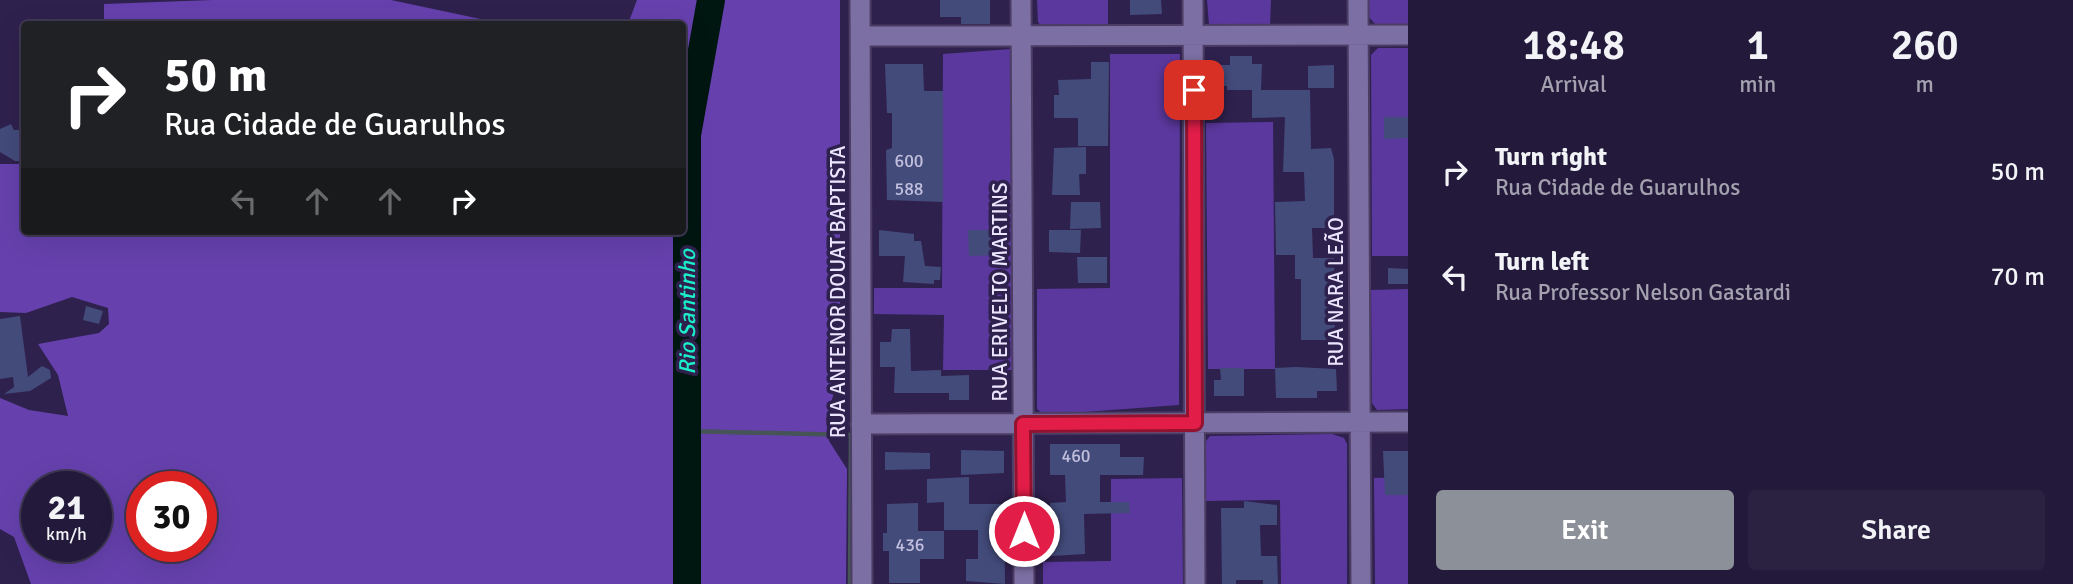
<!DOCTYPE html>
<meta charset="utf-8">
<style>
body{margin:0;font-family:Signika,sans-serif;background:#2b2242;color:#f1f3f6;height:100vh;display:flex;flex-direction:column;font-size:26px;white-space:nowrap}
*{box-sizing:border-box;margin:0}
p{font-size:23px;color:#a3a0af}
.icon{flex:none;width:38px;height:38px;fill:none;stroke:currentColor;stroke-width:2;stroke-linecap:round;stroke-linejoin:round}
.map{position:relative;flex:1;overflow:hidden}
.panel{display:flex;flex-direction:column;background:#23193a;width:665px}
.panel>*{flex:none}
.banner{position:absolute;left:21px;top:21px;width:665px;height:214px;border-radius:7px;box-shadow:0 7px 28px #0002,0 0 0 2px #403854;background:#202124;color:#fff;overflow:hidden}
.speed{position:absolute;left:21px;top:471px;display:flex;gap:14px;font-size:35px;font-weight:700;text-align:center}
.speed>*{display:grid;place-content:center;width:91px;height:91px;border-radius:50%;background:#23193a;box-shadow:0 7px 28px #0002,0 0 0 2px #403854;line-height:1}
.speed small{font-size:18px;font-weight:400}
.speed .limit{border:10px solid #d22;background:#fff;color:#111}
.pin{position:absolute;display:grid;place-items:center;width:60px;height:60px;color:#fff;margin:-30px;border-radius:14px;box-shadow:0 4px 10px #0006}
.me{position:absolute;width:77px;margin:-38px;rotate:0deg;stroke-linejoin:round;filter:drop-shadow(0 0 5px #0008)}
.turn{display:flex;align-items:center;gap:24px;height:147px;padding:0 28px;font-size:32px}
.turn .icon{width:91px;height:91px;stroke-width:2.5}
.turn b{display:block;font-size:49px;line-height:60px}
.lanes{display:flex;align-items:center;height:66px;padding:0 28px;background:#0003;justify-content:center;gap:35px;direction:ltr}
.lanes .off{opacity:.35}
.eta{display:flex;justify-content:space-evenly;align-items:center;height:119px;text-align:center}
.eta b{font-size:42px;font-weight:600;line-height:49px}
.action{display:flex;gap:14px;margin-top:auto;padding:14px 28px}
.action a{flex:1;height:80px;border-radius:7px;background:#8c9099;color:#fff;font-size:28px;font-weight:600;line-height:80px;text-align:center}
.action a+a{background:#2b2242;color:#f1f3f6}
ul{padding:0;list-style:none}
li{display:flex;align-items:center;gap:21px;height:105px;padding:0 28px}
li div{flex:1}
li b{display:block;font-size:26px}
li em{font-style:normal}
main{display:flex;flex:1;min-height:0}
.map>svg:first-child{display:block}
.green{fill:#5b389d}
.forest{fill:#6641ae;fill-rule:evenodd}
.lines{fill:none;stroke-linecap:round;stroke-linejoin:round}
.stream{stroke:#465457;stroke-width:4.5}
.river{stroke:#001610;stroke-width:28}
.building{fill:#434b7b}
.minor-casing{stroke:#4b3d63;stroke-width:23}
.minor{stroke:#7c6fa3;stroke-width:19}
.route-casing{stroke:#92132f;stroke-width:18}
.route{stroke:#e11d48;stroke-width:12}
.labels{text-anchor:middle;stroke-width:7;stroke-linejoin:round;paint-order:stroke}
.number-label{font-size:18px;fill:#c1bfdd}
.street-label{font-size:21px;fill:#ebe6fe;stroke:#2f214e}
.water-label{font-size:23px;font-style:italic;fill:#1beec8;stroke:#2f214e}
</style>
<main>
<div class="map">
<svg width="1408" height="584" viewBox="0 0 1408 584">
<rect width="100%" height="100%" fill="#2f214e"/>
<!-- green -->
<path class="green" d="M1037 0H1108V26L1043 28 1038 22Z
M1207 0H1271L1270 26 1209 25Z
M1369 0H1408V25L1375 24 1369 17Z
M1378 48H1408V256H1372L1371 55Z
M1011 49 1016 53V370H943L944 315 874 314V288H942L943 54Z
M1110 54H1180L1179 405 1044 415 1037 409V289L1110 288Z
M1273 122 1275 369H1208L1206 123Z
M1408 289V409L1377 410 1372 403 1371 290Z
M1332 434 1344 438 1347 444V584H1281L1280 500 1206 501V441L1210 436Z
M1408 477V584H1375L1374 478Z
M1182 478 1183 584H1043V562L1111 561V479Z"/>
<!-- forest -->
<path class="forest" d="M213 0H391L504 24H104V4Z
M637 0H840V373L826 419 829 441 847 469 846 584H31L14 537 0 529V398L29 410 68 416 58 375 38 344 99 333 109 324 108 308 72 297 26 313 0 312V164H24V231H682V24H628ZM37 486H96V546H37ZM142 486H201V546H142Z"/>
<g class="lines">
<!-- stream -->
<path class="stream" d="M686 431 851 435 850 584"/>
<!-- river -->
<path class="river" d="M687 584V135L711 0"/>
</g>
<!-- building -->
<path class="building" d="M940 0H990V24H961V17H940Z
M1130 0H1161L1162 14 1130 15Z
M1230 56H1252V64H1262L1261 90H1256H1310L1311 149 1331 148 1334 159V228H1312L1313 258H1334L1335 340H1301V279H1295V255H1276L1275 202 1305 201 1304 172H1283L1285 117 1252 118V90H1227V86H1221V65H1230Z
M1091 62H1109L1108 146H1078V118H1054V95H1059L1058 80 1091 79Z
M885 64H923L924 91H943V202L887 200 886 150 892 148V113H887Z
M1334 65V88H1308V66Z
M1384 117H1408V138L1384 139Z
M11 124 14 130H24V161H15L0 152V129Z
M1086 147V174H1079L1080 195H1052L1054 148Z
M1071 202H1100L1101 228 1070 229Z
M879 230 914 234V241H921L925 266 941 267 940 280H934V284L903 282 905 256H879Z
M968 230H997L998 255 969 256Z
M1049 230H1081L1080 253 1049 252Z
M1077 257H1107V283H1078Z
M1388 268 1408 269V284H1388Z
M86 306 103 311 99 324 83 320Z
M20 316 28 377 42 366 50 370 51 378 30 391 4 394 14 387 13 377 0 379V319Z
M892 329H910L911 371 941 370V376L969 375V400H949V393H894L895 367H880V342H891Z
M1296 367 1336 369 1337 391H1317V398H1276L1275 368Z
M1220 368H1244V396H1214V380H1221Z
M1050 444H1120V457H1144L1143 475H1100V502H1129L1130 513 1084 514 1085 554 1051 556 1050 503 1066 502 1065 475H1050Z
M961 450 1004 451V473L961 475Z
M1383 451H1408V495H1385Z
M885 452 930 453V469L885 470Z
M969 477V504H1004L1005 584 966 581V559H978V530H944V502L927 503V479Z
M1244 501 1277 505V525H1260L1261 556H1277L1278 584H1263V580H1236V584H1222L1221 508H1244Z
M918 503V531H944V559H920V583H889V551H883V533H887V504Z"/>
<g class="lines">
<!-- minor casing -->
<g class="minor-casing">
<path id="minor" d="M860 0 862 584
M1021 0 1024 584
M1193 0 1195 584
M1358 0 1361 584
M860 36 1408 35
M861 424 1408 422"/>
</g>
<!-- minor -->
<use href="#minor" class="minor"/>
</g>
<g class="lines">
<!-- route casing -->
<g class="route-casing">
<path id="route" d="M1024 531 1023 424 1195 423 1194 90"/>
</g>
<!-- route -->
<use href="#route" class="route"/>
</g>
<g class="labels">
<!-- number labels -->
<g class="number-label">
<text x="909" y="167">600</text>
<text x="909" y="195">588</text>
<text x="1076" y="462">460</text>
<text x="910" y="551">436</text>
</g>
<!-- street labels -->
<g class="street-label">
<text transform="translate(838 292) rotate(-90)" y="7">RUA ANTENOR DOUAT BAPTISTA</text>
<text transform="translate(1000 292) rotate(-90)" y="7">RUA ERIVELTO MARTINS</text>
<text transform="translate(1336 292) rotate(-90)" y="7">RUA NARA LEÃO</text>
</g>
<!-- water labels -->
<g class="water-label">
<text transform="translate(687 312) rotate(-90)" y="8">Rio Santinho</text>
</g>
</g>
</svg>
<div class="speed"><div>21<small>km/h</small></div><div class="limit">30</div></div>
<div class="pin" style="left:1194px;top:90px;background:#d93025"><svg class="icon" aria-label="arrive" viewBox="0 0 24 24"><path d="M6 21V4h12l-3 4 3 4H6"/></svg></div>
<svg class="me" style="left:1024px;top:531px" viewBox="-20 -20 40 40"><circle r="17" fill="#e11d48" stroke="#fff" stroke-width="3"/><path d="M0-11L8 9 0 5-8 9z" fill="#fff"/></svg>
<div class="banner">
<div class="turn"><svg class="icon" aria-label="right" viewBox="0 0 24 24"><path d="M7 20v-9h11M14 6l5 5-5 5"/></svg><div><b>50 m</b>Rua Cidade de Guarulhos</div></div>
<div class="lanes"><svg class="icon off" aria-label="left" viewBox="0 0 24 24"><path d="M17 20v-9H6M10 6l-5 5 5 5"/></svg><svg class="icon off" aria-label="ahead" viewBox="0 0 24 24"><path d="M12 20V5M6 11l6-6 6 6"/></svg><svg class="icon off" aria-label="ahead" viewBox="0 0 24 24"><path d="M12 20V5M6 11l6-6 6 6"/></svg><svg class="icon" aria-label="right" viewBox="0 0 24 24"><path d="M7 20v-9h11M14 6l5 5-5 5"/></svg></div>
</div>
</div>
<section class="panel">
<div class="eta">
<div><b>18:48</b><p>Arrival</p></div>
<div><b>1</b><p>min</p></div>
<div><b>260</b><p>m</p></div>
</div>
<ul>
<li><svg class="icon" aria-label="right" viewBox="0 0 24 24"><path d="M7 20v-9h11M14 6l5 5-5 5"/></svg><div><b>Turn right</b><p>Rua Cidade de Guarulhos</p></div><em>50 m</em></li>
<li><svg class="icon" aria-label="left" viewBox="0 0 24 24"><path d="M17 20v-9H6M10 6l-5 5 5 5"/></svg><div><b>Turn left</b><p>Rua Professor Nelson Gastardi</p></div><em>70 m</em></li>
</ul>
<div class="action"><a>Exit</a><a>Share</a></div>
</section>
</main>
